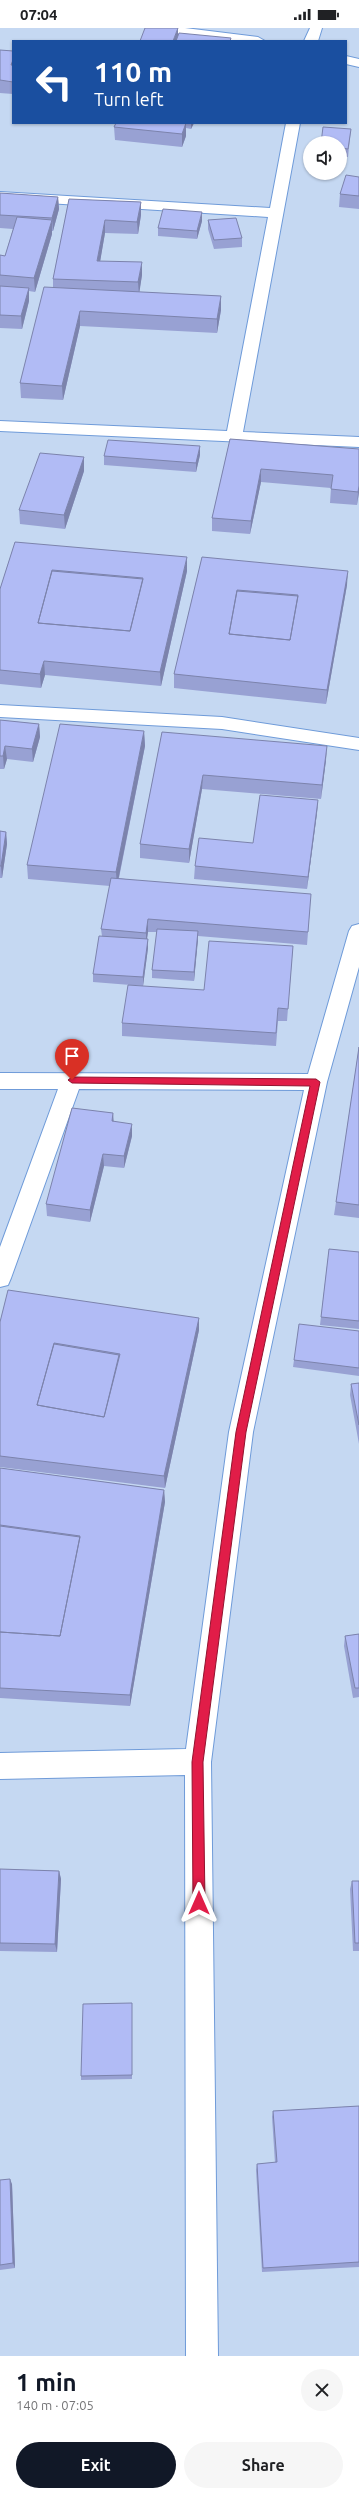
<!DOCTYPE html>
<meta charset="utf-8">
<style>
body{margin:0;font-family:Ubuntu,sans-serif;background:#f6f6f6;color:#202124;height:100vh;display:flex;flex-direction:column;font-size:15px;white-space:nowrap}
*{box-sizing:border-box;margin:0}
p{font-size:13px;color:#757577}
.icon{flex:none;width:22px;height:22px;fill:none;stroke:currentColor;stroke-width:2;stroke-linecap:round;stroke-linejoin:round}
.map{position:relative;height:2328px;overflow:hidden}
.panel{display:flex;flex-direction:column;background:#fff;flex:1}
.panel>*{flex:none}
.banner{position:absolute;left:12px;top:12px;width:335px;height:84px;border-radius:0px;box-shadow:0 1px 3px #0004;background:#1a4fa0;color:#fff;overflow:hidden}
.fabs{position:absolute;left:303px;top:108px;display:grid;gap:8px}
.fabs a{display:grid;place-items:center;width:44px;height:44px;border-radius:50%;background:#fff;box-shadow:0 1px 3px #0004;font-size:20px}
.pin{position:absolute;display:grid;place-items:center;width:34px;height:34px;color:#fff;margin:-41px -17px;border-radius:50% 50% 50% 0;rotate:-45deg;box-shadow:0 0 4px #0007}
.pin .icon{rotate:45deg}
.me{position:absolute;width:44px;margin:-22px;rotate:0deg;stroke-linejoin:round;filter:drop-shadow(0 0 3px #0008)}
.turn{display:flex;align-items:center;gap:14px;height:84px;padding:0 16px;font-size:18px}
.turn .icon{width:52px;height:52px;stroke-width:2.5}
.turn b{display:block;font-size:28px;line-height:34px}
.round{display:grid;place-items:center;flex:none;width:42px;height:42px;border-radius:21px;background:#f6f6f6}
.summary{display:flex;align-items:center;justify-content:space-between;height:68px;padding:0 16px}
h1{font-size:24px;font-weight:700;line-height:30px;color:#111827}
.primary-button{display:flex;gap:8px;margin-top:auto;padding:8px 16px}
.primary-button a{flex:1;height:46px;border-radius:24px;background:#111827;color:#fff;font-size:16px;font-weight:700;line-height:46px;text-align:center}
.primary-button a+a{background:#f6f6f6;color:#202124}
.status{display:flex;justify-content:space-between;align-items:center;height:28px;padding:0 20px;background:#fff;direction:ltr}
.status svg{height:11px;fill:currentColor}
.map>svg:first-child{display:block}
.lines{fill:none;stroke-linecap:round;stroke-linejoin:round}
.minor-casing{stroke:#6f9bd9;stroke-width:2}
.minor{fill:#fff;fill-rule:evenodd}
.wall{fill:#98a1d3}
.shaded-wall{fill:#7c83ac}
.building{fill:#b1bbf5;stroke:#7c83ac;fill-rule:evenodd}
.route{fill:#e11d48;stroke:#92132f}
</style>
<div class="status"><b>07:04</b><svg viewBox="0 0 49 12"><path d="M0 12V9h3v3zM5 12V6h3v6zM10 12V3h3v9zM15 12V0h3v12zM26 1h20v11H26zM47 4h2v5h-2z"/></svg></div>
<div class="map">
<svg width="359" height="2328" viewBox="0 0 359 2328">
<rect width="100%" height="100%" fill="#c5d8f2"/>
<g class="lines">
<!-- minor casing -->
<g class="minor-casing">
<path id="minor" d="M148 0H185L258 9 265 13H227L154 4Z
M310 0H322L318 13H304Z
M346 28 359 31V39L346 36Z
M286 95H300L243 404 359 409V419L0 403V393L227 403 268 189 0 172V164L270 180Z
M0 677 222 689 359 710V722L222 701 0 689Z
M359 896V939L327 1054 253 1404 211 1734 218 2328H186L185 1747 0 1751V1725L186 1721 229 1404 304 1062 79 1061 11 1250 8 1257 0 1259V1219L58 1061H0V1045L308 1046 349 903 352 898Z"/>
</g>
<!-- minor -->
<use href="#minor" class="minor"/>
</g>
<!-- wall -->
<path class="wall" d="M0 22 13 23V66L0 65Z
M116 95H194L191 101 186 100V108L182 119 115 112 114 99Z
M351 101 348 129H340V115Z
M359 149V181L339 179 340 166Z
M0 165 58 169 59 181 53 203H52V206L35 264 29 263V273L22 301 0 300V227L5 228 13 201 0 200Z
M69 171 141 174V187L138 206 105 205 100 233 142 247 139 264 221 268V282L217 305 80 298 63 372 21 370 20 355 53 259V251Z
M208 192 242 210V219L214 221 208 201Z
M202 193 197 211 158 208V200Z
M230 411 359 421V464L357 477 330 475 331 460 261 454 250 506 212 503V490Z
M200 427 196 444 104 437V428Z
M84 429V443L65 501 20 496 19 482Z
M15 514 187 543 161 658 45 647 41 660 0 656V561Z
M202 529 347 557 326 676 174 660V646Z
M0 692 39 696 40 709 33 734 7 731 4 741H0Z
M144 703 145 718 119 850 310 879 307 917 198 908 194 953 152 950V942L157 904H148L147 911 148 920 143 958 93 954V946L102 908 101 901 110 858 28 851 27 837Z
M162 704 326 732 321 771 202 761 189 835 140 830V816Z
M318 772 317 785 307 861 194 851 195 838 253 815Z
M0 803 6 804 7 816 2 850H0Z
M293 918 287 993H278L276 1018 122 1008V995L204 962Z
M359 1019V1190L334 1187 336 1174Z
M113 1085V1093L132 1108 124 1140 104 1138 90 1194 47 1188 46 1176Z
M329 1221 359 1224V1301L320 1297Z
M199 1290V1302L165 1460 0 1439V1294Z
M359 1303V1348L293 1339 294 1332Z
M359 1355V1416L350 1367 351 1356Z
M0 1440 164 1462 165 1474 130 1678 0 1670Z
M359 1606V1669L353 1670 344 1618 345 1608Z
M0 1841 59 1843 61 1851 57 1924 0 1923Z
M352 1853H359V1923H353L350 1861Z
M132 1980V2051L81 2052V2048Z
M359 2078V2239L262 2244 256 2142 257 2136 275 2135 272 2089 273 2083Z
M0 2152 12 2156 15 2240 0 2242Z"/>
<!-- shaded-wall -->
<path class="shaded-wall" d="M178 0V13H173Z
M186 95V108L182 119V106Z
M191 95H194L191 101Z
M58 169 59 181 53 203 52 190Z
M141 174V187L138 206 137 194Z
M202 184V193L197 211V203Z
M52 192V206L35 264 34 250Z
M105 192V205L98 246 97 233Z
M142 234V247L139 267 138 254Z
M29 260V273L22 301 21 288Z
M221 268V282L217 305V291Z
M80 283V298L63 372 62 358Z
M200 418V427L196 444V435Z
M84 429V443L65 501 64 487Z
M261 441V454L250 506 251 493Z
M359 458V464L357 477 358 464Z
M187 529V543L161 658 160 644Z
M348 543 347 557 326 676 327 662Z
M44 633 45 647 41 660 40 646Z
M39 696 40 709 33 734 32 721Z
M144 703 145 718 117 858 116 844Z
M5 718 7 731 4 741 3 728Z
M327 718 326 732 321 771 322 757Z
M203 747 202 761 189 835V821Z
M318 772 317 785 307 861 308 849Z
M6 804 7 816 2 850 1 838Z
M148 891V904L146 917V905Z
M198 903V912L194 953V944Z
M148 911V920L143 958V949Z
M113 1085 114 1097 112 1093Z
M132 1096V1108L124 1140V1128Z
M103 1126 104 1138 90 1194V1182Z
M199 1290V1302L165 1460 164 1448Z
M164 1462 165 1474 130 1678V1667Z
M59 1843 61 1851 57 1924 55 1916Z
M10 2151 12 2156 15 2240 13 2235Z"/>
<!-- building -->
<path class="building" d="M145 0H178L173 13H140Z
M179 5 231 10 230 13H176Z
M0 22 13 23V32L11 37H13V54L0 52Z
M116 95H186L182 106 114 99Z
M323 99 351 101 348 121 340 120V115H321Z
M346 147 359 149V168L340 166Z
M0 165 58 169 52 190 0 187Z
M69 171 141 174 137 194 105 192 97 233 142 234 138 254 53 251Z
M163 181 202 184 197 203 158 200Z
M17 189 52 192 34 250 0 247V227L5 228Z
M236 190 242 210 214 212 208 192Z
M0 258 29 260 21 288 0 287Z
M44 259 221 268 217 291 80 283 62 358 20 355Z
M230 411 359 421V458L358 464 331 461 333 447 261 441 251 493 212 490Z
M108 412 200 418 196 435 104 428Z
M40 425 84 429 64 487 19 482Z
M15 514 187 529 160 644 44 633 40 646 0 642V561ZM52 542 143 550 130 603 38 595Z
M202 529 348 543 327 662 174 646ZM237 562 298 567 290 612 229 606Z
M52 543 143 551 130 603 38 595Z
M237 563 298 568 290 612 229 606Z
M0 692 39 696 32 721 5 718 3 728H0Z
M60 696 144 703 116 844 27 837Z
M162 704 327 718 322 757 203 747 189 821 140 816Z
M260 767 318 772 308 849 195 838 199 810 253 815Z
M0 803 6 804 1 838H0Z
M111 850 311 866 308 904 148 891 146 905 101 901Z
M157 901 198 903 194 944 152 942Z
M99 908 148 911 143 949 93 946Z
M209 913 293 918 288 981 278 980 276 1005 122 995 128 957 204 962Z
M359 1019V1177L336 1174Z
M72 1080 113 1085 112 1093 132 1096 124 1128 103 1126 90 1182 46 1176Z
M329 1221 359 1224V1293L321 1289Z
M8 1262 199 1290 164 1448 0 1428V1294ZM54 1315 120 1326 104 1389 37 1377Z
M299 1296 359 1303V1340L294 1332Z
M54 1316 119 1327 104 1389 37 1377Z
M359 1355V1397L351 1356Z
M0 1440 164 1462 130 1667 0 1660V1604L60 1608 80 1508 0 1497Z
M0 1498 80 1509 60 1608 0 1604Z
M359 1606V1660H355L345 1608Z
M0 1841 59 1843 55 1916 0 1915Z
M352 1853H359V1915H355Z
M132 1975V2047L81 2048 83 1976Z
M359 2078V2234L263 2240 257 2136 277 2134 273 2083Z
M10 2151 13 2235 0 2237V2152Z"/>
<!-- route -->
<path class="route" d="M72 1049 316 1051 320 1054 246 1404 203 1734 205 1875 199 1881 193 1875 192 1734 236 1404 310 1058 72 1055 68 1052Z"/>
</svg>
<div class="fabs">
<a><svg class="icon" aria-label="sound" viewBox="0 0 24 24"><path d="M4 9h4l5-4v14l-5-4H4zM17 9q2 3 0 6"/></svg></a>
</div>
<div class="pin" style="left:72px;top:1052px;background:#d93025"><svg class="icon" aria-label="arrive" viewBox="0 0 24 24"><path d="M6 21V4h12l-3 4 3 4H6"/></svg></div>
<svg class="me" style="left:199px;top:1875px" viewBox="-20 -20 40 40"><path d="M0-17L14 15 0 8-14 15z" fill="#e11d48" stroke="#fff" stroke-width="4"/></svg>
<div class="banner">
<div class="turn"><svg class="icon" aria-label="left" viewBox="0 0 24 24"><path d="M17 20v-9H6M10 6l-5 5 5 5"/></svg><div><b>110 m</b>Turn left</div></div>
</div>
</div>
<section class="panel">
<div class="summary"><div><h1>1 min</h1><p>140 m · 07:05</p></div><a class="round"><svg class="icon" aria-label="close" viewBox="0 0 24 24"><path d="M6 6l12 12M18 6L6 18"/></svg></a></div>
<div class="primary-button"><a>Exit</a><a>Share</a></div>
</section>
